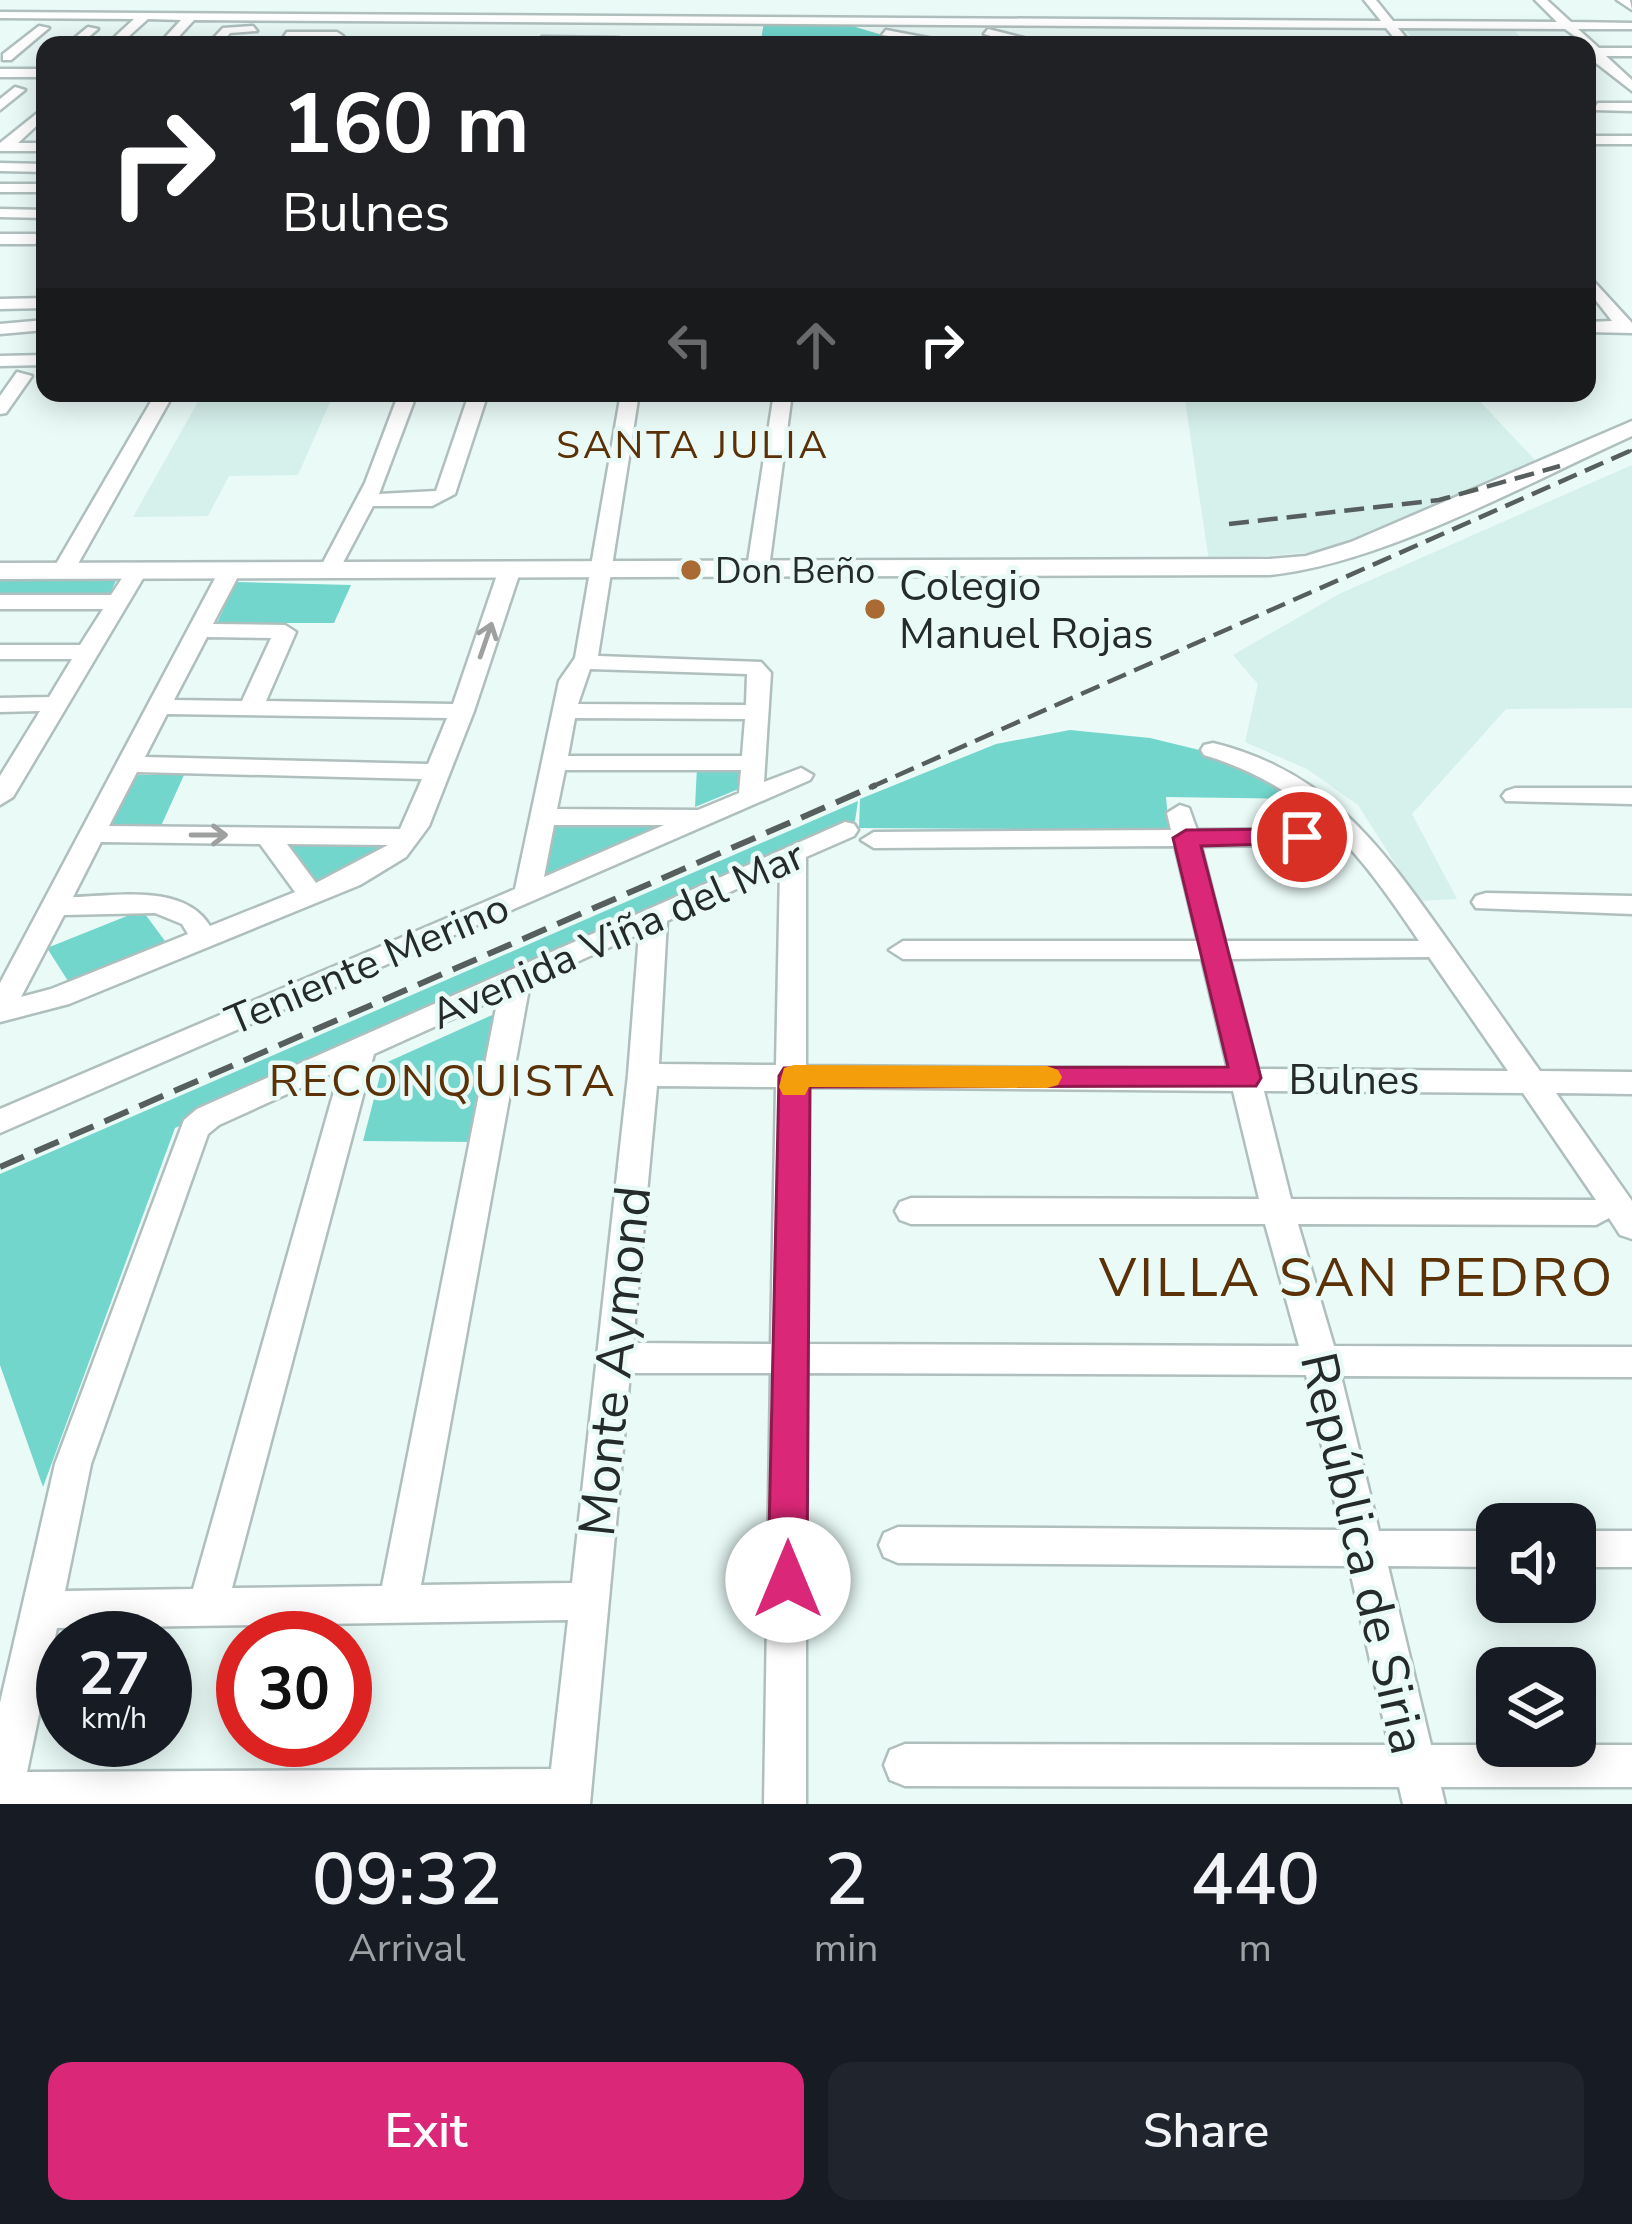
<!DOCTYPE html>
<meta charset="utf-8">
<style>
body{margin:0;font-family:"Nunito Sans",sans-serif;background:#20242c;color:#f1f3f6;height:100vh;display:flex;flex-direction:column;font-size:45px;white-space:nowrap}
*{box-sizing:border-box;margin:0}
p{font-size:39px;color:#9ea1a6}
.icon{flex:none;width:66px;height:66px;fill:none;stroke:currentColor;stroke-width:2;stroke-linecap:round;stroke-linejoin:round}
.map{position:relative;height:1804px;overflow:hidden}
.drawer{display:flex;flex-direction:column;background:#171b24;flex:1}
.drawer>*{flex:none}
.guide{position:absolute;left:36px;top:36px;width:1560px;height:366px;border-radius:24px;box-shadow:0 6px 30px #0003;background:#202124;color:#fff;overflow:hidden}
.controls{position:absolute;left:1476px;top:1503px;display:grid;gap:24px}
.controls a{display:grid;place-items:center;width:120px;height:120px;border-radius:24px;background:#171b24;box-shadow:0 6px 30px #0003;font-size:60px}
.speed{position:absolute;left:36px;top:1611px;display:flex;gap:24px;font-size:60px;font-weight:700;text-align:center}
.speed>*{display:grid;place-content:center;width:156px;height:156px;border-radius:50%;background:#171b24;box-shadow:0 6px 30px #0003;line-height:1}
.speed small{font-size:30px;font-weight:400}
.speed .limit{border:18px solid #d22;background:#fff;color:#111}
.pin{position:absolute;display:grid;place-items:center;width:102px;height:102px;color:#fff;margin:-51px;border:6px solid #fff;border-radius:50%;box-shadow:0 3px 12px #0007}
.me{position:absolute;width:132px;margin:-66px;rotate:0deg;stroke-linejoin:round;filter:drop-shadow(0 0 9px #0008)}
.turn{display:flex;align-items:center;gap:42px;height:252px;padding:0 48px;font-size:54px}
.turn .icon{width:156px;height:156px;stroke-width:2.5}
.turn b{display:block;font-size:84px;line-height:102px}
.lanes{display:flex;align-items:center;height:114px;padding:0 48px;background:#0003;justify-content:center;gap:60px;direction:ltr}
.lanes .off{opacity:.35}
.eta{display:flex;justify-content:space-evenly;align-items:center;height:204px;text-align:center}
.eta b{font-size:72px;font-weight:600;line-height:84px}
.primary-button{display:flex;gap:24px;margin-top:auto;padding:24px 48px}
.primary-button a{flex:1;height:138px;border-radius:24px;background:#db2777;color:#fff;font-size:48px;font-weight:600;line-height:138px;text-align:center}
.primary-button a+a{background:#20242c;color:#f1f3f6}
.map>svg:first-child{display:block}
.built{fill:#d6f0ec}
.green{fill:#72d6cd}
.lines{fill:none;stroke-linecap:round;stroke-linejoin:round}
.minor-casing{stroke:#afbfbd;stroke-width:5}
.major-casing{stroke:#afbfbd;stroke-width:5}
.minor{fill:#fff;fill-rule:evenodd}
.major{fill:#fff;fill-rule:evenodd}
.rail-far2{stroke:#565f5d;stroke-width:3;stroke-dasharray:12 6;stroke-linecap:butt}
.rail-far1{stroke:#565f5d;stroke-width:4.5;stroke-dasharray:20 9;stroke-linecap:butt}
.rail{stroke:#565f5d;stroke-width:6;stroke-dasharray:26 12;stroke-linecap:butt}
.oneway{stroke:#9da09f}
.route{fill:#db2777;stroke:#8e194d;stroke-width:3}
.slow{fill:#f59e0b}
.poi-dot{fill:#aa6a33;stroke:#e9faf7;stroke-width:4.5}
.labels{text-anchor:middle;stroke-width:9;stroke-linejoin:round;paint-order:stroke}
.far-poi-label{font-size:36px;fill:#252b2a;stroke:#e9faf7;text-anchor:start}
.far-neighbourhood-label{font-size:39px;letter-spacing:3px;fill:#5b3107;stroke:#e9faf7}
.poi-label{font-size:42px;fill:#252b2a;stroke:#e9faf7;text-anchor:start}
.street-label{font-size:42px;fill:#252b2a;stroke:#e9faf7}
.neighbourhood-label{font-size:45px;letter-spacing:3px;fill:#5b3107;stroke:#e9faf7}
.near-street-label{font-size:51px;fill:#252b2a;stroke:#e9faf7}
.near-neighbourhood-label{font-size:54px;letter-spacing:3px;fill:#5b3107;stroke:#e9faf7}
</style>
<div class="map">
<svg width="1632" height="1804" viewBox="0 0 1632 1804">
<rect width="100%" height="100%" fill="#e9faf7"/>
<!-- built -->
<path class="built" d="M1402 26H1510L1528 45H1418Z
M203 393H372L369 399 331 400 298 475 229 476 208 516 133 517Z
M1184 393H1472L1535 460 1326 551 1209 561Z
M1632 465V708L1506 709 1412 814 1457 899 1419 901 1358 805 1307 769 1245 742 1258 684 1233 655 1339 594Z"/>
<!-- green -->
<path class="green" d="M764 22 842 23 916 45H760Z
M118 576 110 594 0 595V578Z
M236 582 351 585 334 623H217Z
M1070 730 1150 738 1220 755 1309 799 1166 797 1169 830 859 828 860 799 996 744Z
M697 767H742L741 788 695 807Z
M134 775H184L161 826H110Z
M858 801 855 821 175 1128 43 1487 0 1365V1174Z
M675 823 544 876 553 824Z
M283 843H373L384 850 362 867 314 884Z
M142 910 165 941 68 981 47 948Z
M501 1011 476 1142 363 1141 383 1064Z"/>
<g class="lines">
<!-- minor casing -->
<g class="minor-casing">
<path id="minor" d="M1364 0H1376L1393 21 1557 22 1535 0H1547L1571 22 1632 23V29H1578L1599 48H1632V56H1606L1632 80V91L1587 56V45L1565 29 1398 28 1412 45H1400L1386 28 194 20 171 45H158L181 20 148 19 119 45H106L134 19 0 18V12L1381 21Z
M1617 0H1630L1632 10Z
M39 26 49 28 11 60H3V54Z
M253 26 257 31 230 33 220 45H207L223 28Z
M88 27 98 29 79 45H66Z
M988 29 1040 42 1042 45H1023L984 34Z
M886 30 944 41 950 45 882 35Z
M287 32H337L343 36 283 38Z
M542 37 619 38 625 42 538 44Z
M678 39H746L752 43 673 45Z
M0 69H45V77H0Z
M15 87 25 90 0 110V99Z
M1598 103H1632V111L1593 110Z
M45 107V118L18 143H45V151H0V143Z
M1587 136H1632V144H1587Z
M0 163 45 164V172L0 171Z
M0 184H45V192H0Z
M0 209 45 210V218L0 217Z
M0 234H35L43 239 35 244H0Z
M1587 274 1632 323V333L1587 332V322L1612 321 1587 289Z
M45 298V308L0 309V299Z
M45 320V330L0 334V324Z
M45 355V365L0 366V356Z
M17 372 32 376 6 413 0 414V396Z
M156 393H174L74 571 70 575H56L52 571Z
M399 393H417L379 494 436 491 468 397 465 393 487 396 455 494 432 506H373L337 574H323L319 570 365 483Z
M621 393H639L598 656 761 662 771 673 764 782 801 768 813 775 810 780 0 1133V1109L515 889 559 681 575 658ZM590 669 747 674 746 705 578 704ZM575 718 745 719 742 756H568ZM565 770H741L739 793 698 810 557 809ZM554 825H664L544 877Z
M774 393H792L769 568 758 574 747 568Z
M231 563 242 569 213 624 285 625 296 632 266 701 453 704 499 569 510 563 517 565 521 569 474 711 429 826 406 857 360 885 69 1004 0 1022V983L220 569ZM207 637 271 638 242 701 174 700ZM167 714 447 718 428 764 145 757ZM137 772 422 779 400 829 109 826ZM101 842 260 844 295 892 210 926C184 883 116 896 73 897ZM287 844 388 845 316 883ZM155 913 182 924 188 934 51 989 21 997 64 915Z
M137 564 148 570 13 797 0 805V776L40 711 0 712V698L49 697 72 659H0V645H80L103 609H0V595H111L130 566Z
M1213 743C1327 771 1379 844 1443 934 1476 980 1508 1026 1540 1071L1632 1072V1094L1556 1093 1632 1201V1239L1620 1235 1609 1218 1596 1225 1298 1224 1334 1346 1632 1347V1377L1341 1376 1379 1531H1497V1567L1388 1566 1431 1745H1632V1787H1441L1445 1804H1403L1399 1787 905 1786 890 1780 884 1765 890 1750 905 1744 1389 1745 1349 1566 898 1563 884 1557 879 1545 884 1533 898 1527 1341 1530 1306 1375 806 1373V1804H764L771 1373H630L590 1804H0V1703L55 1464 184 1120 197 1109 845 822 854 824 858 830 854 836 806 857V1066L1228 1069 1202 959H903L889 950 903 941H1198L1175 846 874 848 861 840 874 832 1171 830 1167 813 1180 805 1189 808 1197 830 1302 829 1315 837 1302 845 1201 846 1225 941H1419C1359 852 1312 788 1204 755L1201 750 1204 745ZM780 869 776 1065 659 1064 667 921ZM639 934 628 1075 572 1583 421 1585 530 983ZM1429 957 1508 1071 1258 1069 1230 959ZM498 998 382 1586 232 1588 374 1054ZM340 1070 193 1589 65 1591 91 1464 208 1134 219 1125ZM657 1086 776 1087 771 1344 633 1343ZM806 1087 1233 1091 1259 1199 911 1198 900 1202 895 1211 900 1220 911 1224H1265L1299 1346 806 1344ZM1264 1091 1523 1093 1596 1200 1291 1199ZM568 1620 551 1769 27 1772 57 1628Z
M1515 788H1632V804L1506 801 1502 796 1506 791Z
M1486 893 1632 896V914L1476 908 1472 902 1476 896Z
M1575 1531H1632V1567H1575Z"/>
</g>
<!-- major casing -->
<g class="major-casing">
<path id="major" d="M1632 421V436C1525 484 1384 563 1270 575L0 579V563L1270 559 1306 556 1351 542Z"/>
</g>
<!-- minor -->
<use href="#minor" class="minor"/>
<!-- major -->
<use href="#major" class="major"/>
<!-- rail-far2 -->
<path class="rail-far2" d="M1626 453 1632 450"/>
<!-- rail-far1 -->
<path class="rail-far1" d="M1229 524 1439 500 1560 466
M869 788 1632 450"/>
<!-- rail -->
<path class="rail" d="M0 1167 876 785"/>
</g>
<!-- one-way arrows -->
<defs><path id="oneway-shaft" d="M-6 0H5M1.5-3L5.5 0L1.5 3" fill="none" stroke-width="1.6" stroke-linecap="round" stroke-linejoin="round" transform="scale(3)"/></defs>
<g class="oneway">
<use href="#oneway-shaft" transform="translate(486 640) rotate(-71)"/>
<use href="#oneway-shaft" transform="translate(209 835)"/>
</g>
<!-- route -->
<path class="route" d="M1302 829 1315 837 1311 843 1201 846 1261 1078 1256 1086 810 1087 807 1580 802 1593 788 1598 774 1593 768 1580 779 1076 784 1068 1228 1067 1173 838 1186 830Z"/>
<!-- slow -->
<path class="slow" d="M794 1065 1047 1066 1058 1070 1062 1077 1058 1085 1047 1088 809 1087 805 1095H783L779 1087 784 1068Z"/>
<!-- markers -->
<g class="poi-dot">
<circle cx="691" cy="570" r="12"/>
<circle cx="875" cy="609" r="12"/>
</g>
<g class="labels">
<!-- far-poi labels -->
<g class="far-poi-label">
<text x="715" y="583">Don Beño</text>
</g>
<!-- far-neighbourhood labels -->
<g class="far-neighbourhood-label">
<text x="693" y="458">SANTA JULIA</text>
</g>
<!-- poi labels -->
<g class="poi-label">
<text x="899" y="600">Colegio<tspan x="899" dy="48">Manuel Rojas</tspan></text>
</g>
<!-- street labels -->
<g class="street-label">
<text transform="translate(617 934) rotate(-24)" y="15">Avenida Viña del Mar</text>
<text transform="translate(367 963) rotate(-23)" y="15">Teniente Merino</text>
<text x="1354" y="1094">Bulnes</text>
</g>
<!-- neighbourhood labels -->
<g class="neighbourhood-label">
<text x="443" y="1096">RECONQUISTA</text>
</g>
<!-- near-street labels -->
<g class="near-street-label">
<text transform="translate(614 1361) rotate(-84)" y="18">Monte Aymond</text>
<text transform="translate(1364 1553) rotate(77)" y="18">República de Siria</text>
</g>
<!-- near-neighbourhood labels -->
<g class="near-neighbourhood-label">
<text x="1357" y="1296">VILLA SAN PEDRO</text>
</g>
</g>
</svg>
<div class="controls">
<a><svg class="icon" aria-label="sound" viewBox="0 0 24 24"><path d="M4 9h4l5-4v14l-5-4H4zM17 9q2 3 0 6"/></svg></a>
<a><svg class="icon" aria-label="layers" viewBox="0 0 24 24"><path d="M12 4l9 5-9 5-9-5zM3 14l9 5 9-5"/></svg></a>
</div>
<div class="speed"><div>27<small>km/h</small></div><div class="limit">30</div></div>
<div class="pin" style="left:1302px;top:837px;background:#d93025"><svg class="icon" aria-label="arrive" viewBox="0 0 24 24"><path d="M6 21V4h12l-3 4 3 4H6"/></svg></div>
<svg class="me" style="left:788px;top:1580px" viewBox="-20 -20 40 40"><circle r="19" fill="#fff"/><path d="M0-13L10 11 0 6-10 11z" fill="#db2777"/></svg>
<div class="guide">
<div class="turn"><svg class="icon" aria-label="right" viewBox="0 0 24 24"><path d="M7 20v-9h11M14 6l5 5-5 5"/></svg><div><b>160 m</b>Bulnes</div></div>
<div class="lanes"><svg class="icon off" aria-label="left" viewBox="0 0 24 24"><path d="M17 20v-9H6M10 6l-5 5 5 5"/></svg><svg class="icon off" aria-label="ahead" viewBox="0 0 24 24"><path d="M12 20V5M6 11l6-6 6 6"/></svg><svg class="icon" aria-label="right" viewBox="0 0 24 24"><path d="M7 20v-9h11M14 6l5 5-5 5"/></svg></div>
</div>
</div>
<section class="drawer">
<div class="eta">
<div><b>09:32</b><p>Arrival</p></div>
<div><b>2</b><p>min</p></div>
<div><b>440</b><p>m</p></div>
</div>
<div class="primary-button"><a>Exit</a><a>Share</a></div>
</section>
